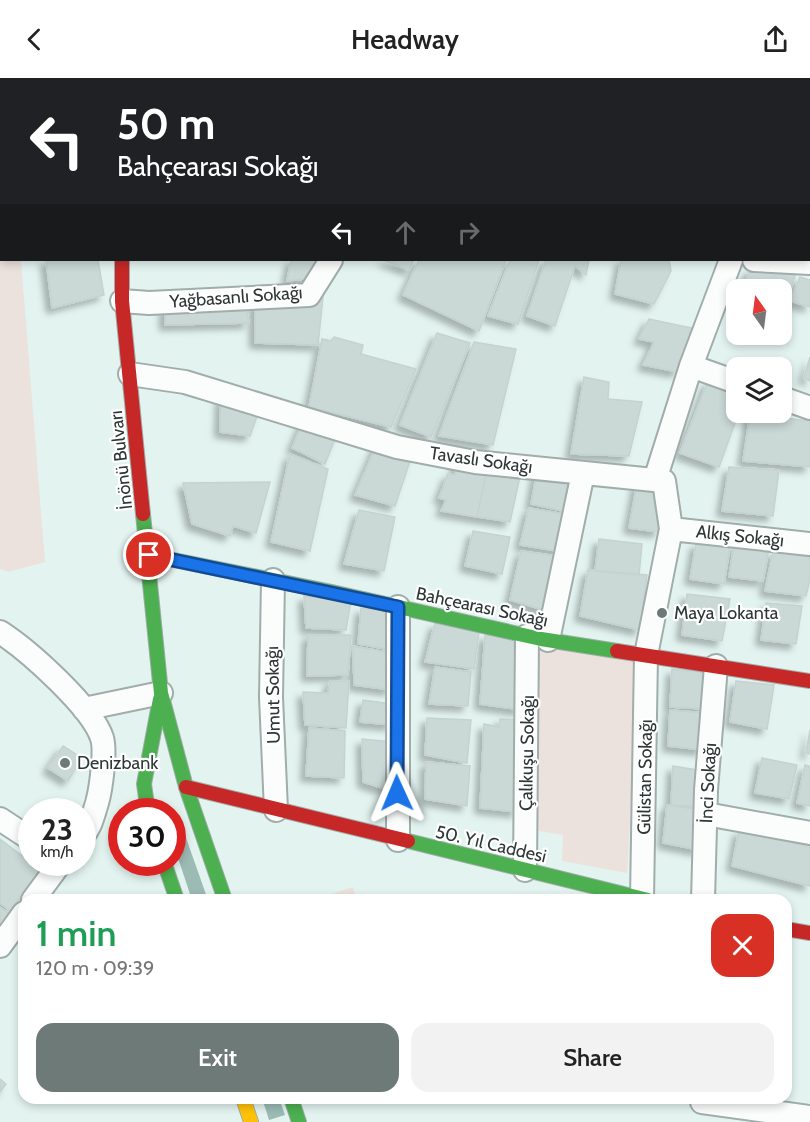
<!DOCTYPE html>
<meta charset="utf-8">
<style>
body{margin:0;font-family:Cabin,sans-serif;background:#f2f2f2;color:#222;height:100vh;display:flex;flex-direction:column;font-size:22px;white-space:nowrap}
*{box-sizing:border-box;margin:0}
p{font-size:20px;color:#767676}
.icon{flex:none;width:33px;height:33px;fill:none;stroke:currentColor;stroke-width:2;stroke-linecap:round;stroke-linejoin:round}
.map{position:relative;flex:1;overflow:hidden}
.sheet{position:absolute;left:18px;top:816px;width:774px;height:210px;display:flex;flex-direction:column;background:#fff;border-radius:18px;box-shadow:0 3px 9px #0003}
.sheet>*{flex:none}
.hud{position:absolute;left:0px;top:0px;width:810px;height:183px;box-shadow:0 3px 9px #0003;background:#202124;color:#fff;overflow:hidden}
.needle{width:39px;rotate:346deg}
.fabs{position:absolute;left:726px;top:201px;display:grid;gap:12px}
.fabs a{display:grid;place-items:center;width:66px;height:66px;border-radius:12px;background:#fff;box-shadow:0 3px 9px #0003;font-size:30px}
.speed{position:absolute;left:18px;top:720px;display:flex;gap:12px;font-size:30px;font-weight:700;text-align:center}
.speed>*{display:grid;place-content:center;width:78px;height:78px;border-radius:50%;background:#fff;box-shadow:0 3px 9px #0003;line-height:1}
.speed small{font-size:15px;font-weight:400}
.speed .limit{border:9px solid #d22;background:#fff;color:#111}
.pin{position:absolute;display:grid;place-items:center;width:51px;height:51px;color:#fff;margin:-26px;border:3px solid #fff;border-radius:50%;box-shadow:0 2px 6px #0007}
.me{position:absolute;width:66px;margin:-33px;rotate:359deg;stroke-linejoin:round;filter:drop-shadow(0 0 4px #0008)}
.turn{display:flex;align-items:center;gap:21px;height:126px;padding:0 18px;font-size:27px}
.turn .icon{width:78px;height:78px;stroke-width:2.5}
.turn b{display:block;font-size:42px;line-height:51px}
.lanes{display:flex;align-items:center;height:57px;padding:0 18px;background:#0003;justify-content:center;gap:30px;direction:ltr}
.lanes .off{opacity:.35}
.round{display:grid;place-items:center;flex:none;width:63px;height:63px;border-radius:18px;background:#f2f2f2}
.headline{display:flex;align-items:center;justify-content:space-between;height:102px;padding:0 18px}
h1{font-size:36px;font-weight:600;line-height:45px;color:#1e9e55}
.button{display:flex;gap:12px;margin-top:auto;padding:12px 18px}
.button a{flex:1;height:69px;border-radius:18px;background:#6d7a77;color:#fff;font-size:24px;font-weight:600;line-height:69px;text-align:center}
.button a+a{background:#f2f2f2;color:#222}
header{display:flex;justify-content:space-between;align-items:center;height:78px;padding:0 18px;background:#fff;font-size:27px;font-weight:600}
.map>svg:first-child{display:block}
.green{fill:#ebe2dd}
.water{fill:#9cbbb4}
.building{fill:#cad9d6;stroke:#c5d2d0;stroke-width:1.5;filter:url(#shadow)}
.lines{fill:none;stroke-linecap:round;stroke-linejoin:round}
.street-casing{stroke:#a0adaa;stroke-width:26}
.fast-casing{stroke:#a0adaa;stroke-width:16}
.slow-casing{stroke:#a0adaa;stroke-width:16}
.jam-casing{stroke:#a0adaa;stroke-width:16}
.street{stroke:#fbfdfd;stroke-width:22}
.fast{stroke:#4caf50;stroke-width:14}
.slow{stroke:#ffc107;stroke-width:14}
.jam{stroke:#c62828;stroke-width:14}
.route-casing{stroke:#114b97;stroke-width:15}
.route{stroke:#1a73e8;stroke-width:10}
.poi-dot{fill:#6d7a77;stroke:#fff;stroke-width:2}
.labels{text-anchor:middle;stroke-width:4.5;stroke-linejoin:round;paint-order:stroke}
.street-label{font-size:18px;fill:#2d3836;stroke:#fff}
.poi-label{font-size:18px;fill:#2d3836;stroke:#fff;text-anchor:start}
</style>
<header><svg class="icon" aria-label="back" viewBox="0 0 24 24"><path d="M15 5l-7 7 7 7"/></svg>Headway<svg class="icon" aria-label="share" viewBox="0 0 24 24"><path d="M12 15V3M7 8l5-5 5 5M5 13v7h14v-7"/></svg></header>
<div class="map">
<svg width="810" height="1044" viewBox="0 0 810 1044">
<defs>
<filter id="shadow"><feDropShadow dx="-5.5" dy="5.5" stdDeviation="3" flood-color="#0004"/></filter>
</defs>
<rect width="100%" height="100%" fill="#e3f4f0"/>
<!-- green -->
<path class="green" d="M0 92 2 182H21L45 484 8 494 0 491Z
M534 567 640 583 627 795 562 783 563 757 533 752Z
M353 809 357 822H313Z"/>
<!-- water -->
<path class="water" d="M185 757 208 822H192L173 765 172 760Z
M262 1020H279L285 1037 269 1042Z"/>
<!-- building -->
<path class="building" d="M0 0H62L63 2H2V55Z
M185 0H214L215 2H182Z
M251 0H310L312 2H250Z
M351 0H423L422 2Z
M554 0H611L554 2Z
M775 0H796L805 2H774Z
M808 2H810V44H808Z
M0 72 2 74 0 111Z
M808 73H810V171H808Z
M46 182H98L104 217 52 230Z
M291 182H327L314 200 287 203Z
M383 182H414L409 192Z
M419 182H506L479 253 403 217Z
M510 182H539L518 246 488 238Z
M546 182H589L586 197 575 188 555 248 527 238Z
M621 182H669L671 193 654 226 615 216Z
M750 191 796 195 782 238V212H743Z
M800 199 810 202V229L790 223Z
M323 219 318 267 255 265V224Z
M245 224 249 245 165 247V228Z
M649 241 696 251 677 294 643 287 654 264 639 261Z
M437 255 470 265 431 359 400 347Z
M334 259 363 267 361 276 416 291 391 349 309 329 322 261 331 263Z
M474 264 516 271 493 367 439 358Z
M810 279V303L804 300Z
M584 299 609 304 608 321 642 324 629 378 571 376Z
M708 303 736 311V334H739L719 389 680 375Z
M221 319 260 330 250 358 220 354Z
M750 336 810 343V389L743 383Z
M303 344 338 354 325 386 292 370Z
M377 366 412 377 395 428 355 417Z
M290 376 328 391 310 473 271 464Z
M456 384 488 387 477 439 441 433 446 422 439 420 448 396 455 397Z
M488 387 521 394 510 444 477 439Z
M729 389 779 392 773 438 722 433Z
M537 393 581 396 572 435 531 426Z
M270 404 256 455 233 448 230 458 192 446 183 405Z
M637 405 664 409 659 454 629 450Z
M529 430 571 437 562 474 520 467Z
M359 432 395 439 384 493 344 486Z
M473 453 510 459 502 496 465 488Z
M599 461 642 466 639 497 595 493Z
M696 465 730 469 724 506 690 501Z
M734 466 769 470 763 503 729 499Z
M521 473 563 479 550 534 510 522Z
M773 473 810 479V502L806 518 765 513Z
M588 492 647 497 640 552 580 538Z
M687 516 730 521 722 563 682 557Z
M304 518 351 523 346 552 306 550Z
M766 525 802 528 796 566 761 562Z
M361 530 394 533 392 572 358 566Z
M435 545 479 554 474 591 425 584Z
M308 557H351L348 597 307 598Z
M485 557 523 560 521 632 480 626Z
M353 568 393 575 391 612 354 607Z
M435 589 471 594 468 628 429 626Z
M672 591 710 595 706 631 670 629Z
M330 603H349L346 650 305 647 303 614 328 615Z
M736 603 774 607 767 651 730 644Z
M363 622 392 626V647L360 644Z
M670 632 707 635 703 672 668 668Z
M427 640 471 642 467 685 425 677Z
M500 641 523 642 517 734 480 730 484 646 499 649Z
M309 650 345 653 344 700 306 698Z
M810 652V676L806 675Z
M362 661 392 664 391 708 381 710 363 704Z
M63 668 82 680 68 703 48 690Z
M762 680 797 687 789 721 755 715Z
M426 684 470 688 467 728 425 721Z
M805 687 810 688V728L797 725Z
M673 688 703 693 701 729 671 727Z
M667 727 702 732 699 772 663 765Z
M739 752 810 769V808L732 788Z
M0 761 42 793 10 833 0 825Z
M0 829 9 836 0 848Z
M0 1001 6 1006 0 1014Z"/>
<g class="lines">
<!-- street casing -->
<g class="street-casing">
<path id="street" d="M320 0 322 2
M627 2 628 0
M754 182 810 185
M122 223 149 225 309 217 331 182
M691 288 736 304
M130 296 185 304 397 369 475 384 664 403 671 451 646 577 642 821
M782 320 810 330
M655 402 691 288 731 182
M671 451 810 466
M273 502 271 619 276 732
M0 554C28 572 92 629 102 660 106 673 101 711 97 725 93 737 91 749 82 759
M548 562 583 395
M84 631 161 615
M706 736 810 755
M0 741 32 762
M398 762V529
M525 792 527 558
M33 822 61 784
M703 822 706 712 716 588
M0 868 24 835
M702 1024 810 1039"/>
</g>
<!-- fast casing -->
<g class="fast-casing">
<path id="fast" d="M143 436 161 615 186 709 225 822
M149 477 332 514 541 561 617 573
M148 734 144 706 160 621
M408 763 648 822
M164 784 177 822
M291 1020 299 1044"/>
</g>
<!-- slow casing -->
<g class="slow-casing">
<path id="slow" d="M243 1020 251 1044"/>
</g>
<!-- jam casing -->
<g class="jam-casing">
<path id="jam" d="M115 0V2
M122 182V223L143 436
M617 573 810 603
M186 709 408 763
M786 851 810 855"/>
</g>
<!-- street -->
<use href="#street" class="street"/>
<!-- fast -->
<use href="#fast" class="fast"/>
<!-- slow -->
<use href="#slow" class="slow"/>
<!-- jam -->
<use href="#jam" class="jam"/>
</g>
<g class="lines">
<!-- route casing -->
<g class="route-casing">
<path id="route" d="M149 477 398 529 397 715"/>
</g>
<!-- route -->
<use href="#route" class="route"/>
</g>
<!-- markers -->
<g class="poi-dot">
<circle cx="662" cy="535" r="6"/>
<circle cx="65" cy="685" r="6"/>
</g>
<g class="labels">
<!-- street labels -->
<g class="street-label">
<text transform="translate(236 219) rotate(-4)" y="6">Yağbasanlı Sokağı</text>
<text transform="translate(121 382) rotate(-96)" y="6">İnönü Bulvarı</text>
<text transform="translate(481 382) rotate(8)" y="6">Tavaslı Sokağı</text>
<text transform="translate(740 458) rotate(6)" y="6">Alkış Sokağı</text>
<text transform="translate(482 529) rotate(12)" y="6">Bahçearası Sokağı</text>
<text transform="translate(273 617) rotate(-91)" y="6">Umut Sokağı</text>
<text transform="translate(527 675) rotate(-89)" y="6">Çalıkuşu Sokağı</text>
<text transform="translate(645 699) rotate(-89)" y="6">Gülistan Sokağı</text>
<text transform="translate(708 705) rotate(-87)" y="6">İnci Sokağı</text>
<text transform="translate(491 766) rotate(13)" y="6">50. Yıl Caddesi</text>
</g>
<!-- poi labels -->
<g class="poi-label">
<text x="674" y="541">Maya Lokanta</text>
<text x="77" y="691">Denizbank</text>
</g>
</g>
</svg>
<div class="fabs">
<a><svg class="needle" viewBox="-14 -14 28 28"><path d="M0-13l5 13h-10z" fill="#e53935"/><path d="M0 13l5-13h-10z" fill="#767676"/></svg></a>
<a><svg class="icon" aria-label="layers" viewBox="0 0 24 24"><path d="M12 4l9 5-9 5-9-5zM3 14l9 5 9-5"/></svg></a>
</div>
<div class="speed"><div>23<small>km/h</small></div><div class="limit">30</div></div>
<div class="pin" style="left:149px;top:477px;background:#d93025"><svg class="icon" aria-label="arrive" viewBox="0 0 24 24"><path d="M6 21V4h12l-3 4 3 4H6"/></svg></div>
<svg class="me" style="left:397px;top:715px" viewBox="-20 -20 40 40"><path d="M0-17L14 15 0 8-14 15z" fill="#1a73e8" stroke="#fff" stroke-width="4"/></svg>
<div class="hud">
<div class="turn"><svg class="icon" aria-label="left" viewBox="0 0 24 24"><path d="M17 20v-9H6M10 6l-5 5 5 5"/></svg><div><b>50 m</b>Bahçearası Sokağı</div></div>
<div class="lanes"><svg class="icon" aria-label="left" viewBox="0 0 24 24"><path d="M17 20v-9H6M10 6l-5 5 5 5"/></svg><svg class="icon off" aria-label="ahead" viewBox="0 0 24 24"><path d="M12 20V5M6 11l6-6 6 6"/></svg><svg class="icon off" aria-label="right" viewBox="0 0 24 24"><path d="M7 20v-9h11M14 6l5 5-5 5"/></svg></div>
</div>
<section class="sheet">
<div class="headline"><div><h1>1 min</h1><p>120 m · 09:39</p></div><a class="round" style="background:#d93025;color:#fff"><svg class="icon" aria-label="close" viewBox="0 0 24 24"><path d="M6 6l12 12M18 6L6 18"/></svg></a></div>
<div class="button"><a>Exit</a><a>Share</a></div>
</section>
</div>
